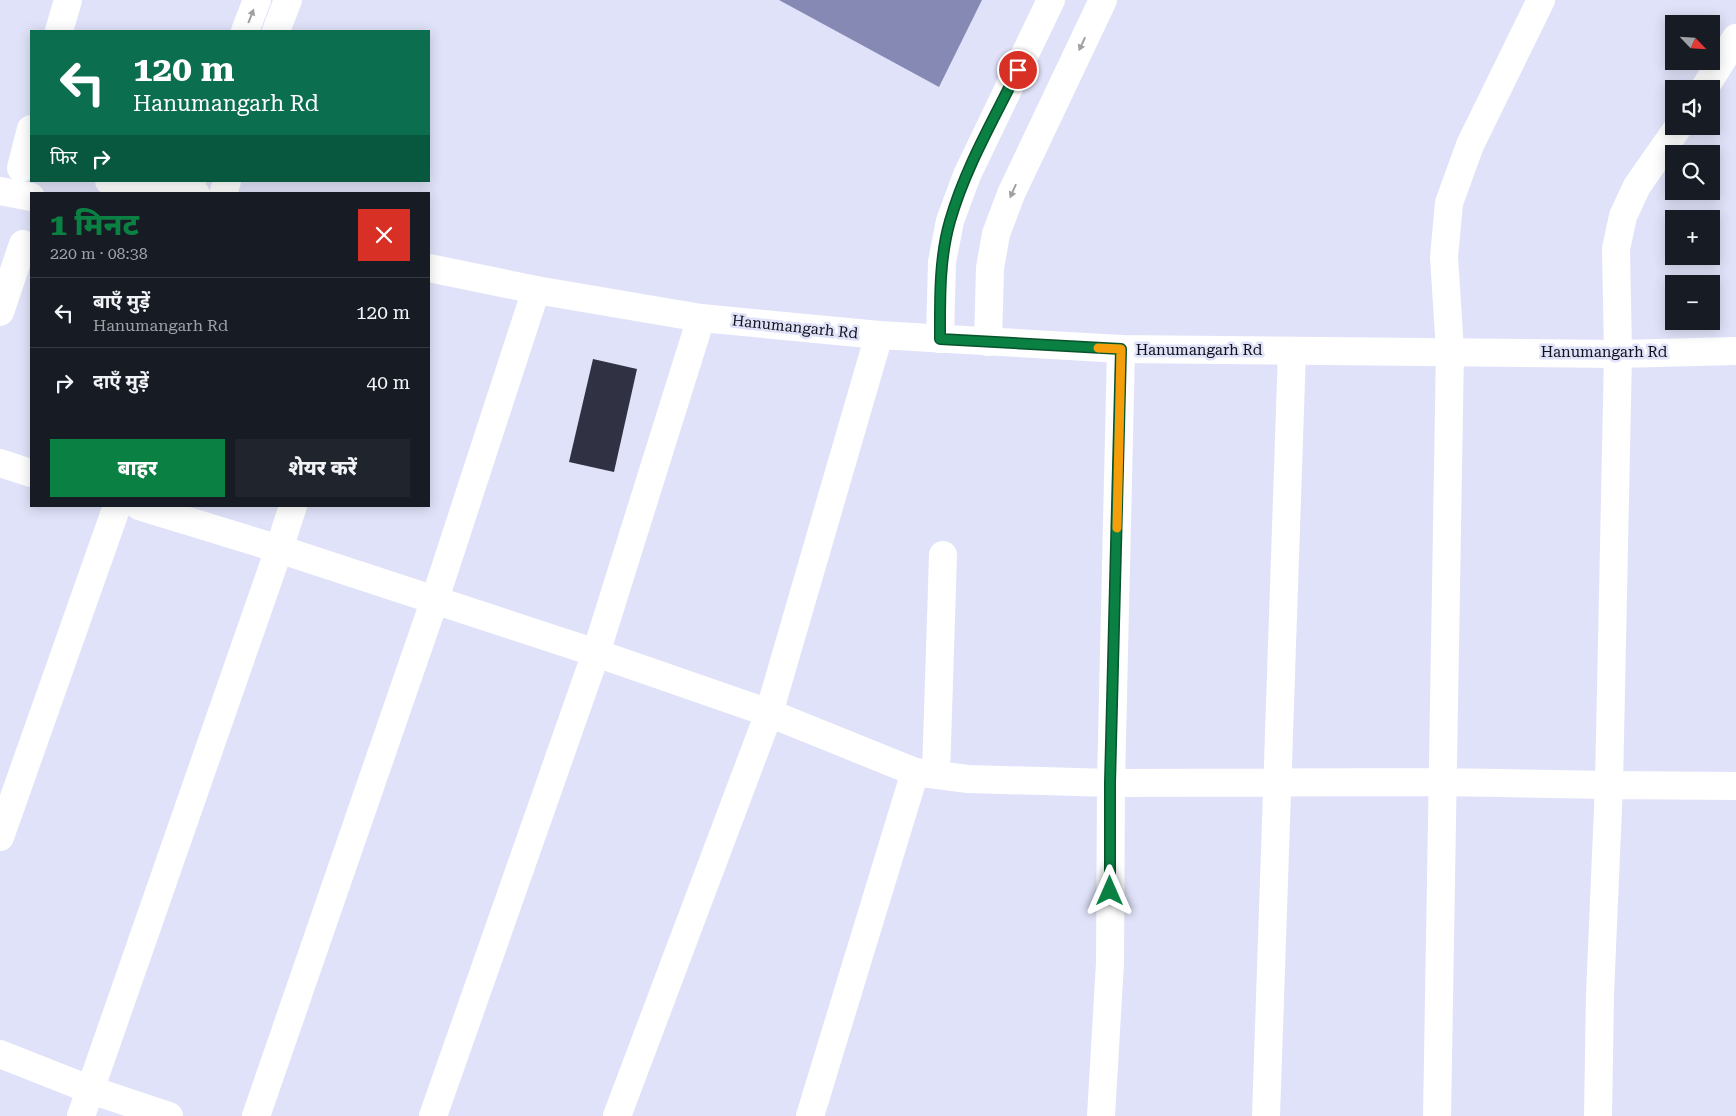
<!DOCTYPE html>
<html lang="hi">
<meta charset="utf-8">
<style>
body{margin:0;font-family:"Roboto Serif","Noto Sans Devanagari",serif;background:#20242c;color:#f1f3f6;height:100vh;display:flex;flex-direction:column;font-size:19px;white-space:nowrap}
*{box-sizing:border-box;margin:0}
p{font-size:16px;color:#9ea1a6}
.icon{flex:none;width:28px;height:28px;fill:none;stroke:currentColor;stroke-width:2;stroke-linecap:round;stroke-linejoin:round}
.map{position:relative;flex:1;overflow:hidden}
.drawer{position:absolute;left:30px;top:192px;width:400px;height:315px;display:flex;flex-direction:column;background:#171b24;border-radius:0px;box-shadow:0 2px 12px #0003}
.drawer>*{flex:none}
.hud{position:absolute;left:30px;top:30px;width:400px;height:152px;border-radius:0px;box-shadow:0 2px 12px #0003;background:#0b6e4f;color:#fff;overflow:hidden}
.needle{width:32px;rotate:115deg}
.controls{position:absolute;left:1665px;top:15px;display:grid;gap:10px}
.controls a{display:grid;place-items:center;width:55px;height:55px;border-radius:0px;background:#171b24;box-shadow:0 2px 12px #0003;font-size:25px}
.pin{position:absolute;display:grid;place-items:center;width:42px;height:42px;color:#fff;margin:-21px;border:2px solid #fff;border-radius:50%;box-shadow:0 1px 5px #0007}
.me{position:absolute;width:55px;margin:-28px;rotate:0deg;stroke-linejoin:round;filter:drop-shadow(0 0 4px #0008)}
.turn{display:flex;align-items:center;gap:18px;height:105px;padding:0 20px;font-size:22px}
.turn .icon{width:65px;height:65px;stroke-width:2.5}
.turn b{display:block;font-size:35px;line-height:42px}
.then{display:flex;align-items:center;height:48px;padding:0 20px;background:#0003;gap:10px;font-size:19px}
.round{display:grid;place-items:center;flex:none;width:52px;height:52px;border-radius:0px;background:#20242c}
.headline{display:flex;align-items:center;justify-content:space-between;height:85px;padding:0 20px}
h1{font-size:30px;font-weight:800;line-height:38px;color:#0b8043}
.button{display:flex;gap:10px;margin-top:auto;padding:10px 20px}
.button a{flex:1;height:58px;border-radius:0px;background:#0b8043;color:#fff;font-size:20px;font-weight:800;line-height:58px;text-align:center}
.button a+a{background:#20242c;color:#f1f3f6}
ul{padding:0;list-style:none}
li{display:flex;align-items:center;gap:15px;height:70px;padding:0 20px;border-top:1px solid #363941}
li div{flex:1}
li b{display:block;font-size:19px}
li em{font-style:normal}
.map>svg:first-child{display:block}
.water{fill:#8689b4}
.building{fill:#303243}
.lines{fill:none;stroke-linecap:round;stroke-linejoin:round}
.minor{stroke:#fff;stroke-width:28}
.major{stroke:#fff;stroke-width:28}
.oneway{fill:#a0a0a3}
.route-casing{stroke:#07532c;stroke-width:12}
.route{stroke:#0b8043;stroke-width:9}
.slow{stroke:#f59e0b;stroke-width:9}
.labels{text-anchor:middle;stroke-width:5;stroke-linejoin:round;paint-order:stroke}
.street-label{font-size:15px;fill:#111119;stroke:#e0e2f9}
</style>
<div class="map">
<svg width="1736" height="1116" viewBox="0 0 1736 1116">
<rect width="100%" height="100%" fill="#e0e2f9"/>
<!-- water -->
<path class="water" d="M779 0H982L939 87Z"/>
<!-- building -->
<path class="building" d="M593 359 637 369 614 472 569 462Z"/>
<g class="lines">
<!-- minor -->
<path class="minor" d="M59 31 68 0
M1704 89 1736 38
M21 168 31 129
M109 181 196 194
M0 312 23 244
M940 339 942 262 950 221 967 175 1051 0
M988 342 990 268 996 234 1011 194 1103 0
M0 463 31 473
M139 506 279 549 596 653 769 713 915 772 968 779 1111 783 1443 782 1609 785 1736 786
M936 775 943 555
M0 837 117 506
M0 1054 91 1090 169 1116
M81 1116 279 549 293 506
M256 1116 435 599 536 290
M433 1116 596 653 701 318
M617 1116 769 713 879 335
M810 1116 915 772
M1101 1116 1110 963 1111 783 1121 349
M1266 1116 1292 351
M1437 1116 1450 351 1444 257 1449 203 1470 145 1541 0
M1598 1116 1600 994 1609 785 1618 354 1616 249 1623 216 1637 186 1679 126"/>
<!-- major -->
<path class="major" d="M245 31 257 0
M276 31 288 0
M0 191 31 197
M188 194 192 181
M223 194 227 181
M429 268 536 290 701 318 879 335 1121 349 1618 354 1736 351"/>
</g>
<!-- one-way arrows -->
<defs><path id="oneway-solid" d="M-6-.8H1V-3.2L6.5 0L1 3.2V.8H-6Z" transform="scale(1.25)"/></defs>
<g class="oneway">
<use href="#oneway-solid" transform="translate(251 16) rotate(-69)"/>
<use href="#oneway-solid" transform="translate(1082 44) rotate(115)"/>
<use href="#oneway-solid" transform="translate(1013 191) rotate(114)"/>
</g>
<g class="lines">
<!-- route casing -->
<g class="route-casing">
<path id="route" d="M1018 70C994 119 965 168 950 221 939 259 940 300 940 339L1121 349 1110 783V891"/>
</g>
<!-- route -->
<use href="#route" class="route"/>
<!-- slow -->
<path class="slow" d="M1098 348 1121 349 1117 528"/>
</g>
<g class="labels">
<!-- street labels -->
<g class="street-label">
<text transform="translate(795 327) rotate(6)" y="5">Hanumangarh Rd</text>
<text x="1199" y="355">Hanumangarh Rd</text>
<text x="1604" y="357">Hanumangarh Rd</text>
</g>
</g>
</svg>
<div class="controls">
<a><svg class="needle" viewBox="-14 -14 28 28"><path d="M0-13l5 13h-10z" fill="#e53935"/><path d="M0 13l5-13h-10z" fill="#9ea1a6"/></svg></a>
<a><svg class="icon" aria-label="sound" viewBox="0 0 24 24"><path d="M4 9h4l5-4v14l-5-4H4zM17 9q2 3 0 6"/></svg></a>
<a><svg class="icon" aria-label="search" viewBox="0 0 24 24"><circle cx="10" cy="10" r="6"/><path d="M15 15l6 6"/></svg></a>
<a>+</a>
<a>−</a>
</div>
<div class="pin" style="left:1018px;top:70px;background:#d93025"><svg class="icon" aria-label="arrive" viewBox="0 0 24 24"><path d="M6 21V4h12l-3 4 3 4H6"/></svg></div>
<svg class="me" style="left:1110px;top:891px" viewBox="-20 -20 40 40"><path d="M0-17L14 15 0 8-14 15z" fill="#0b8043" stroke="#fff" stroke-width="4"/></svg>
<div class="hud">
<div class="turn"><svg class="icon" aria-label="left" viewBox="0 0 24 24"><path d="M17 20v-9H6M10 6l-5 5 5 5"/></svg><div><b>120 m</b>Hanumangarh Rd</div></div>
<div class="then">फिर<svg class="icon" aria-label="right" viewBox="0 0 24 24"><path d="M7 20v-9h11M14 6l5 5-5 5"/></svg></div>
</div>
<section class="drawer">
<div class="headline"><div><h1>1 मिनट</h1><p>220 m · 08:38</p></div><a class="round" style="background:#d93025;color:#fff"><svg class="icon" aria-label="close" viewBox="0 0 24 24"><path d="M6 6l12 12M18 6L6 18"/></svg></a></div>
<ul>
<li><svg class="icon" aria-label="left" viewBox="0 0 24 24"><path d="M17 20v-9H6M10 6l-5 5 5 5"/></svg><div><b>बाएँ मुड़ें</b><p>Hanumangarh Rd</p></div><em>120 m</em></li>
<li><svg class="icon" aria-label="right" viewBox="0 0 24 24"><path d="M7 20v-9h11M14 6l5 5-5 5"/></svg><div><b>दाएँ मुड़ें</b></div><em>40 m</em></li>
</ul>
<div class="button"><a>बाहर</a><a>शेयर करें</a></div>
</section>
</div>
